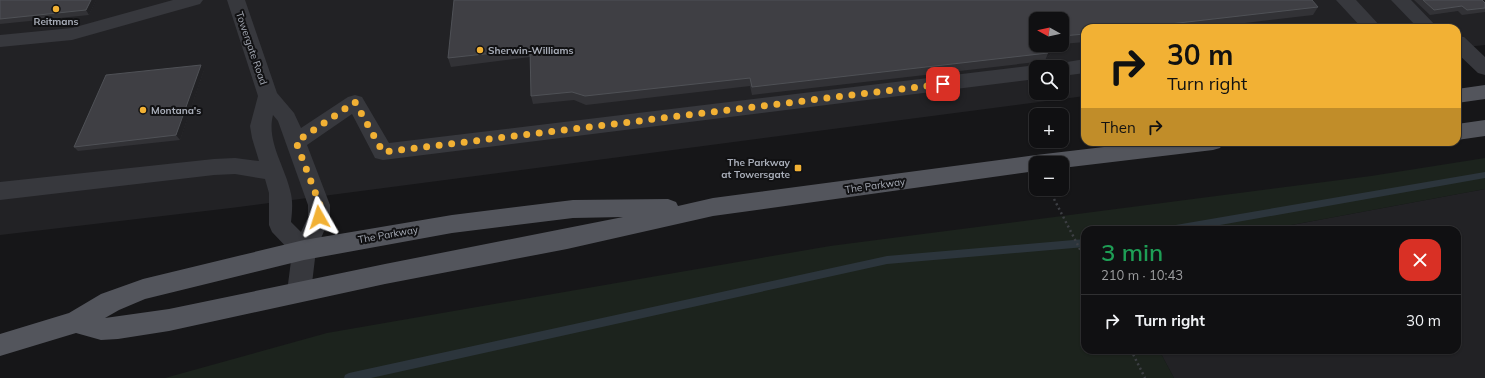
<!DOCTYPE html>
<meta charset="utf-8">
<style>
body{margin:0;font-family:Mulish,sans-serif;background:#19191b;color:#f1f3f6;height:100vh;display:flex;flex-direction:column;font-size:15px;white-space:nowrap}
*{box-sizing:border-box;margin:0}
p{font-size:13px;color:#9c9d9f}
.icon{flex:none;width:22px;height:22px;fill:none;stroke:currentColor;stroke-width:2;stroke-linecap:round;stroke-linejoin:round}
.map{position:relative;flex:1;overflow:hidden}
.panel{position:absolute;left:1081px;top:226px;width:380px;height:128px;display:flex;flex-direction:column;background:#101012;border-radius:12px;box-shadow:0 1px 3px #0004,0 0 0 1px #303032}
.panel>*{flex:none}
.guide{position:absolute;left:1081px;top:24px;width:380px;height:122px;border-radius:12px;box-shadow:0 1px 3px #0004,0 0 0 1px #303032;background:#f2b134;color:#111;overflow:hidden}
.needle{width:26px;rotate:278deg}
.tools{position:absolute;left:1029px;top:12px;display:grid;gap:8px}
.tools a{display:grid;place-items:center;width:40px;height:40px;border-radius:8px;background:#101012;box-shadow:0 1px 3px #0004,0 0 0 1px #303032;font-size:20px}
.pin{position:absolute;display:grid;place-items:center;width:34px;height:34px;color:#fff;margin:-17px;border-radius:8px;box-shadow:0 2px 6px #0006}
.me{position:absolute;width:44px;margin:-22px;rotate:354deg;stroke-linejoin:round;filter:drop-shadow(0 0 3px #0008)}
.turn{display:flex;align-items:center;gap:14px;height:84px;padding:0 20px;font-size:18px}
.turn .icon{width:52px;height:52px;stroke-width:2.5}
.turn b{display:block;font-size:28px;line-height:34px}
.then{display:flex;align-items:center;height:38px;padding:0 20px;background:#0003;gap:8px;font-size:15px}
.round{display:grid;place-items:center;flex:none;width:42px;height:42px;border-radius:12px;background:#19191b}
.overview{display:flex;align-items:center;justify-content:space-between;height:68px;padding:0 20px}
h1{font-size:24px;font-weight:600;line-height:30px;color:#1e9e55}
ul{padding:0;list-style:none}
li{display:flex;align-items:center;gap:12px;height:52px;padding:0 20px;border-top:1px solid #303032}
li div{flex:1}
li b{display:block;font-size:15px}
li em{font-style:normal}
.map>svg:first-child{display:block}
.built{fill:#222225;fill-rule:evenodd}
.green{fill:#1c231d}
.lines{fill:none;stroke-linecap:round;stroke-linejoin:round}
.stream{fill:#2c353c;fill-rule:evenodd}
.path{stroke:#3d3f44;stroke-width:2.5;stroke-dasharray:2 3;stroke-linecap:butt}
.minor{fill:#37383d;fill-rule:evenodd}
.major{fill:#53555c;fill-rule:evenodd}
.wall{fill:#323236}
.shaded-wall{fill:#212124}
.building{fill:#3f3f44;stroke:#4f5156}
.route{stroke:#f2b134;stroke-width:7;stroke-dasharray:0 12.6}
.poi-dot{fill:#f2b134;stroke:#111113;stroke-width:1.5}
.labels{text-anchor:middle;stroke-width:4;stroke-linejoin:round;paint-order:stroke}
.poi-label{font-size:10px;font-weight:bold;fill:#a8adb8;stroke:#111113;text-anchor:start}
.street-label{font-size:10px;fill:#a8adb8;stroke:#111113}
</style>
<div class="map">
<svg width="1485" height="378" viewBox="0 0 1485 378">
<rect width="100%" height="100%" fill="#161618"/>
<!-- built -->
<path class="built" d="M0 0H1485V45L1457 48V28H1085V96L231 208 0 235ZM1036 19H1062V45H1036ZM1036 67H1062V93H1036Z
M1485 189V378H1174L1159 350H1457V230H1264Z"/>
<!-- green -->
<path class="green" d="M1485 158V189L1264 230H1085V350H1159L1174 378H165L327 333 830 246 1371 176Z"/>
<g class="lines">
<!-- stream -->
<path class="stream" d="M1485 172V178L1192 230H1165L1167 227 1170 226Z
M1085 239V247L887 264 371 378H344L345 375 349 373 887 256Z"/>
<!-- path -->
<path class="path" d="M1054 199 1085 259
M1131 350 1145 378"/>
<!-- minor -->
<path class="minor" d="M173 0H203L200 4 72 40 0 47V35L72 28Z
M227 0H245L277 93 294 113 301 128 348 97 355 95 362 97 389 143 1036 65 1042 67H1036V79L383 160 375 158 352 114 307 145 330 205V217L316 250 311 292 308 299 299 302 290 299 287 292 292 253 272 232 269 225V193L265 179 235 174 214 175 0 200V182L214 159 235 158 259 161 252 138 250 126 258 96ZM273 115 278 121 308 205V217L301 232 291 222C292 213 293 203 291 194 286 168 266 142 273 115Z
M1336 0H1356L1382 28H1362Z
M1391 0H1411L1438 28H1418Z
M1457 36 1464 37 1485 57V75L1478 73 1457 53Z
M1085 59V73L1062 76V67H1053L1055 64Z"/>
<!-- major -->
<path class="major" d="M1485 85V99L1457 103V89Z
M1485 120V136L1457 140V124Z
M1146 142H1224L1220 148 1213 150 1062 168V163H1036V171L713 216 567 249 385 284 169 331 118 339 101 340 76 333 0 356V334L69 313 101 294 143 279 304 240 452 215 573 200 668 199 676 202 678 206 713 198 1036 155ZM623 217 385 264 169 309 105 318 119 310 145 299 304 260 452 233 573 218Z"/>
</g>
<!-- wall -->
<path class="wall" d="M0 0H96L89 15 0 24Z
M454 0 1318 7 1313 15 1203 28H1085V42L1062 44V19L1036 45H1058L1045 61 752 95 750 86 586 105 574 100 533 104 531 96 530 57 451 67 448 58Z
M1414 0H1482L1485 3V12L1462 15 1458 11 1430 15Z
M204 70 180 140 78 151 74 147Z"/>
<!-- shaded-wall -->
<path class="shaded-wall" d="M91 0H96L89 15 86 10Z
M1055 45H1058L1045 61 1048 53Z
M201 65 204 70 180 140 176 135Z"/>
<!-- building -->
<path class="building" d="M0 0H91L86 10 0 19Z
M454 0H1312L1318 7 1135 28H1085V34L1062 36V19H1036V45H1055L1048 53 752 87 750 78 585 96 572 92 531 96 530 49 448 58Z
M1423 0H1482L1485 3V8L1467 10 1462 6 1434 10Z
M201 65 176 135 74 147 106 75Z"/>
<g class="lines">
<!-- route -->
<path class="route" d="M319 217 320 205 296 142 355 102 383 152 943 84"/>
</g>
<!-- markers -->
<g class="poi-dot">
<circle cx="56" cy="9" r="4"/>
<circle cx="480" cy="50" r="4"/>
<circle cx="143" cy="110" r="4"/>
<rect x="794" y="164" width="8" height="8" rx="2"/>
</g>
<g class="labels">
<!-- poi labels -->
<g class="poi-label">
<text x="56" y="25" text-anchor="middle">Reitmans</text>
<text x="488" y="54">Sherwin-Williams</text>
<text x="151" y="114">Montana's</text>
<text x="790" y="166" text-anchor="end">The Parkway<tspan x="790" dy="12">at Towersgate</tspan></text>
</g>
<!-- street labels -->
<g class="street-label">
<text transform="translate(252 48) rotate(71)" y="4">Towergate Road</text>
<text transform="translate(875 185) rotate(-8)" y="4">The Parkway</text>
<text transform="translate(388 234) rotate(-10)" y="4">The Parkway</text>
</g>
</g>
</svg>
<div class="tools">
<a><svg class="needle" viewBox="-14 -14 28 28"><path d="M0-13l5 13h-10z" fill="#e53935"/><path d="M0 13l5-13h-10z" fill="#9c9d9f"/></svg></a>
<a><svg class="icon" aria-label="search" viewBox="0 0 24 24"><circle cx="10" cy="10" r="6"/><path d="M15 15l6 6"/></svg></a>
<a>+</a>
<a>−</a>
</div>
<div class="pin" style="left:943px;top:84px;background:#d93025"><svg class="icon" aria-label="arrive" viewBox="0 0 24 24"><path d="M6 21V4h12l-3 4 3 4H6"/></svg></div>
<svg class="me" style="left:319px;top:217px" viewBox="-20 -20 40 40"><path d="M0-17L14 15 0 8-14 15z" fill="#f2b134" stroke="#fff" stroke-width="4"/></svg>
<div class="guide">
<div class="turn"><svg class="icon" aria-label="right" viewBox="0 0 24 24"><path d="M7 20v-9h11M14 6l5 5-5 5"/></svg><div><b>30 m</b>Turn right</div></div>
<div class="then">Then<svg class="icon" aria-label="right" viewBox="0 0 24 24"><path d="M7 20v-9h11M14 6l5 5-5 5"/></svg></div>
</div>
<section class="panel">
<div class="overview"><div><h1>3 min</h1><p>210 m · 10:43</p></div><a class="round" style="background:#d93025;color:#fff"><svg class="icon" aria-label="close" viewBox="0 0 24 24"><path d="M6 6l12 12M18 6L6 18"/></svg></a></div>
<ul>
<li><svg class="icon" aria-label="right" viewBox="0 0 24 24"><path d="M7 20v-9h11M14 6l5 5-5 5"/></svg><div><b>Turn right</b></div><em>30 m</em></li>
</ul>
</section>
</div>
